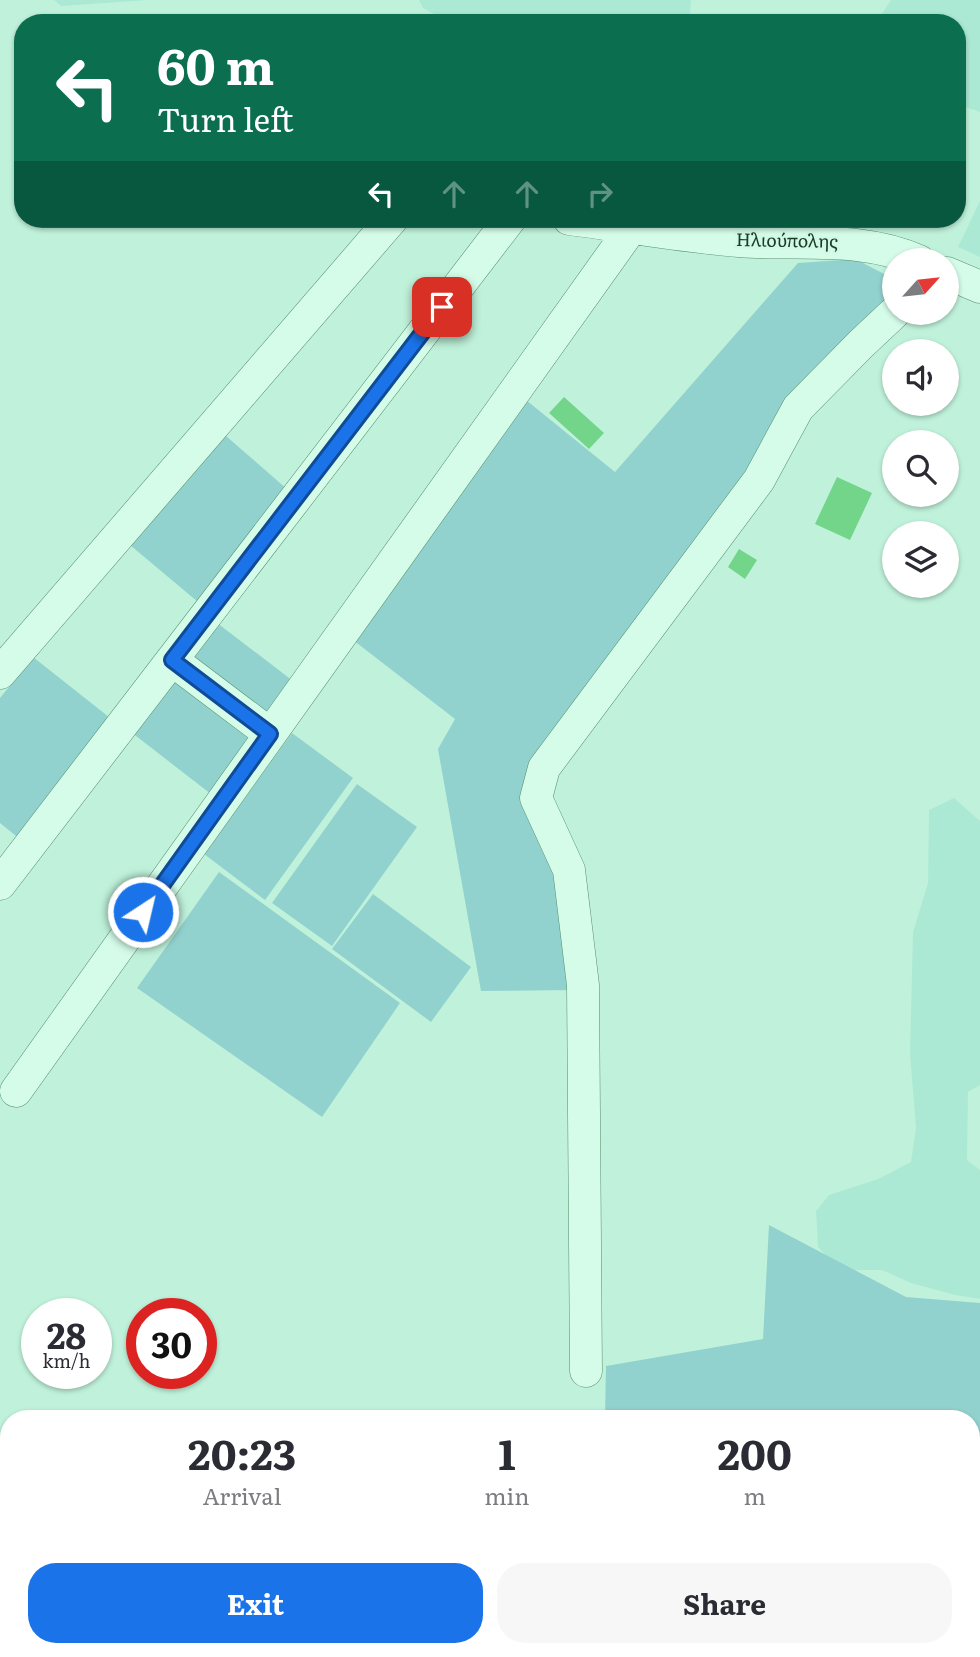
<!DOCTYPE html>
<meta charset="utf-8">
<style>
body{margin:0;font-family:Literata,serif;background:#f7f7f7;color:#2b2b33;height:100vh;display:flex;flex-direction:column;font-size:26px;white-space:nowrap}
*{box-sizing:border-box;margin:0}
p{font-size:23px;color:#7c7c81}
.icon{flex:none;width:38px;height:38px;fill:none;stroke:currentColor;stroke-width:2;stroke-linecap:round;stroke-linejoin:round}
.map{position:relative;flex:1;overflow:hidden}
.side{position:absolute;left:0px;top:1410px;width:980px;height:247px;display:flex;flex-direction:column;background:#fff;border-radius:28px 28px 0 0;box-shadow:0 2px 5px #0004}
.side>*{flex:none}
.hud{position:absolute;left:14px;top:14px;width:952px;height:214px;border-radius:28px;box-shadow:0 2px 5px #0004;background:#0b6e4f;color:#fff;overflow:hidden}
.needle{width:46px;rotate:63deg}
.buttons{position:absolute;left:882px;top:248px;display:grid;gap:14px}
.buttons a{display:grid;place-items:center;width:77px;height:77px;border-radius:50%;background:#fff;box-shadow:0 2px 5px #0004;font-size:35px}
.speed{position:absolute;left:21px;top:1298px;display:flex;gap:14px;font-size:35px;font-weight:700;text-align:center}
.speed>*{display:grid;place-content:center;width:91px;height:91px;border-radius:50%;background:#fff;box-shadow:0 2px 5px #0004;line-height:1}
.speed small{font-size:18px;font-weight:400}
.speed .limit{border:10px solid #d22;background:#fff;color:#111}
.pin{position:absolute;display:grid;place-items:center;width:60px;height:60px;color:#fff;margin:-30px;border-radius:14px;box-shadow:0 4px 10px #0006}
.me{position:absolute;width:77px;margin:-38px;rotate:35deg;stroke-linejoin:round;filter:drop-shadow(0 0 5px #0008)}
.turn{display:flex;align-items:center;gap:24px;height:147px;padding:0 28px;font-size:32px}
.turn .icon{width:91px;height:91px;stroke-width:2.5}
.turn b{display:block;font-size:49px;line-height:60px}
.lanes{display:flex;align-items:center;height:66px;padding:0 28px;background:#0003;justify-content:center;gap:35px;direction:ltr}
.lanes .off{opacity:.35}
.eta{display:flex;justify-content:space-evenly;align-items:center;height:119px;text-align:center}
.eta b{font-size:42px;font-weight:700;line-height:49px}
.cta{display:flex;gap:14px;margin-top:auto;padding:14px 28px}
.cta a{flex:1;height:80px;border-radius:28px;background:#1a73e8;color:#fff;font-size:28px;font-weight:700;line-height:80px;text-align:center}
.cta a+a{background:#f7f7f7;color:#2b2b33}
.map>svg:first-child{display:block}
.farmland{fill:#ace9d5}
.green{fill:#92d2ce}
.building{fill:#72d58a}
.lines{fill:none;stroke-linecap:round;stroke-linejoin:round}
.minor-casing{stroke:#568d6a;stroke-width:33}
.path{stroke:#568d6a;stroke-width:4.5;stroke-dasharray:5 3.5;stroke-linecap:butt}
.minor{stroke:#d4fce9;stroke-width:32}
.route-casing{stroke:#114b97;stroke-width:18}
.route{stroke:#1a73e8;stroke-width:12}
.labels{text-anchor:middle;stroke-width:5;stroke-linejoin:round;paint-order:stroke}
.street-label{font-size:18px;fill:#1c3b26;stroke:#d0f9e6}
</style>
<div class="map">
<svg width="980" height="1657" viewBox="0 0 980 1657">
<rect width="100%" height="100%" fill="#c0f2db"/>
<!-- farmland -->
<path class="farmland" d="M54 0H149L61 6Z
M419 0H691L690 15 707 23H450L423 8Z
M891 0H980V112L957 104V23H876Z
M980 201V257L958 247Z
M954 798 980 821V1085L968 1092 967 1160 980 1170V1299L955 1295 911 1283 882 1270H839L818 1247 816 1211 829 1195 878 1179 911 1162 916 1128 910 1054 913 932 928 883 929 810Z"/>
<!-- green -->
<path class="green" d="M855 259 894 279V294L783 411 729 507 541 759 561 871 576 990 481 991 438 749 455 719 353 640 521 396 615 472 798 263Z
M218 429 288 490 198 602 124 540Z
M212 619 297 684 216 798 127 729Z
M33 657 114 721 21 840 0 823V698Z
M292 733 353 778 265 900 204 854Z
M357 784 417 827 332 946 272 903Z
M219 872 400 1003 322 1117 137 988Z
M373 894 471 967 431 1022 332 949Z
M769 1225 906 1297 980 1303V1657H613L612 1649 971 1648V1419H605L606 1366 763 1339Z"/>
<!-- building -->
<path class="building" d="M564 397 604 433 589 449 549 413Z
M837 477 872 493 850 540 815 524Z
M739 549 757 560 745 579 728 567Z"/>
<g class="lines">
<!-- minor casing -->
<g class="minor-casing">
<path id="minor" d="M569 219C625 226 683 237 739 241 801 246 861 235 919 261
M947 273 980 287
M172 660 270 734
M0 673 392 219
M0 884 510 219
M16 1091 632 227
M586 1371 583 985 569 870 536 798 544 768 759 480 798 408 861 344 894 313"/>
</g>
<!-- path -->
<path class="path" d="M0 1549 9 1545
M796 1648 820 1657"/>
<!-- minor -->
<use href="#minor" class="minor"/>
</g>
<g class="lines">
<!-- route casing -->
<g class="route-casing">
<path id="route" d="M143 912 270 734 172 660 442 307"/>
</g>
<!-- route -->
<use href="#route" class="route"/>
</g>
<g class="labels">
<!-- street labels -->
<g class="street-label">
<text transform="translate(787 241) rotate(1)" y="6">Ηλιούπολης</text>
</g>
</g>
</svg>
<div class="buttons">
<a><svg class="needle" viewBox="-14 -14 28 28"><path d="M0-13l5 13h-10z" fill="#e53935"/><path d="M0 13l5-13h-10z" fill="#7c7c81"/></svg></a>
<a><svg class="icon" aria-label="sound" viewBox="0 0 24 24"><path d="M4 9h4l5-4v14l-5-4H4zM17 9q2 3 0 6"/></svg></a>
<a><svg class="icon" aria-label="search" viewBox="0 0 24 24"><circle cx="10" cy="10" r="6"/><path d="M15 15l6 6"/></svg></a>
<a><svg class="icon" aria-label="layers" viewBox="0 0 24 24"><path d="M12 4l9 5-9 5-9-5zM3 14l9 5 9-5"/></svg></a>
</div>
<div class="speed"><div>28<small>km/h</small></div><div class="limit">30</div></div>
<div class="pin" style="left:442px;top:307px;background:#d93025"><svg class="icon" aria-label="arrive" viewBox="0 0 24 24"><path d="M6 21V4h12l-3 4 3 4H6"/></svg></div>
<svg class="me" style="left:143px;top:912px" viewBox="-20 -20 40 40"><circle r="17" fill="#1a73e8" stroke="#fff" stroke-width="3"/><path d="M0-11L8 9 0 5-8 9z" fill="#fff"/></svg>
<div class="hud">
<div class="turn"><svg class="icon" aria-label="left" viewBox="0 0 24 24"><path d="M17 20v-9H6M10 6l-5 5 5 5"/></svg><div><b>60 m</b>Turn left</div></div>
<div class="lanes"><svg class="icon" aria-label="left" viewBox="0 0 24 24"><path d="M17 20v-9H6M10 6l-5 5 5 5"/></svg><svg class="icon off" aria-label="ahead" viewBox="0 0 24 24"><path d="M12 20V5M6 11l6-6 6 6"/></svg><svg class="icon off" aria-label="ahead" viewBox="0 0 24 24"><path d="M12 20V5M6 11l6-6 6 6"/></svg><svg class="icon off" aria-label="right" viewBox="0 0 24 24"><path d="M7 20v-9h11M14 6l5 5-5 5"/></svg></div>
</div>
<section class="side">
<div class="eta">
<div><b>20:23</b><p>Arrival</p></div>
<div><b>1</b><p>min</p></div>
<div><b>200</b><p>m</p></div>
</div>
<div class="cta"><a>Exit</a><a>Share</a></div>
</section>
</div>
